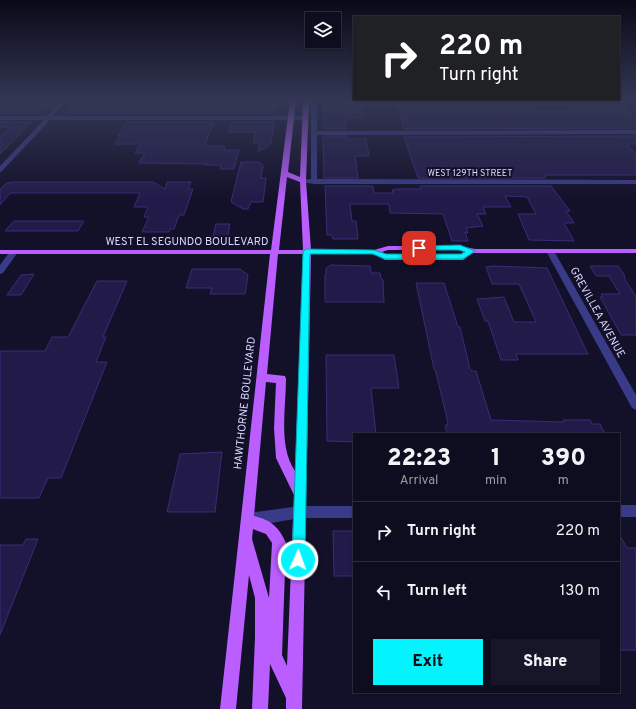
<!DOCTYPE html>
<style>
body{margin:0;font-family:Overpass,sans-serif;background:#171528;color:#f1f3f6;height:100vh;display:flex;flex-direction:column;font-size:15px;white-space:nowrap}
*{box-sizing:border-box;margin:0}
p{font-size:13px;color:#9b9ba4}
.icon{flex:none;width:22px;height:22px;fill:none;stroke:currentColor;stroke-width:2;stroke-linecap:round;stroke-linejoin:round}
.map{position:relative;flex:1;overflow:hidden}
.panel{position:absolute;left:353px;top:433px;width:267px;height:260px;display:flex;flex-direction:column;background:#0e0c1f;border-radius:0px;box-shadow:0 1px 3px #0004,0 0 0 1px #2e2c3d}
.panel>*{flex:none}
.top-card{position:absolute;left:353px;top:16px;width:267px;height:84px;border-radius:0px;box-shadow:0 1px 3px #0004,0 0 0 1px #2e2c3d;background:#202124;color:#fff;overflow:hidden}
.buttons{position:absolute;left:305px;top:12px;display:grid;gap:8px}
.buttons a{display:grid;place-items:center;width:36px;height:36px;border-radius:0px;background:#0e0c1f;box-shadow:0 1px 3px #0004,0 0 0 1px #2e2c3d;font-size:20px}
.pin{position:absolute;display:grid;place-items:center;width:34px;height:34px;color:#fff;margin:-17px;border-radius:8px;box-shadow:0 2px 6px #0006}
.me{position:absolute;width:44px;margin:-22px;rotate:2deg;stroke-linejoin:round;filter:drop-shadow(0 0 3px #0008)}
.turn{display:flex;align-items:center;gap:14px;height:84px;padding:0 20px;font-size:18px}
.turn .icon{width:52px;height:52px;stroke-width:2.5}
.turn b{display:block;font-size:28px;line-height:34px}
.eta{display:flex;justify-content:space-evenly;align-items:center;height:68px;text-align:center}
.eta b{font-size:24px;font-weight:800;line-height:28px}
.button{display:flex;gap:8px;margin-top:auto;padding:8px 20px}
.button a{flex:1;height:46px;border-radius:0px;background:#03f4ff;color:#111;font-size:16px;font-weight:800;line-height:46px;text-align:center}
.button a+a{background:#171528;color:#f1f3f6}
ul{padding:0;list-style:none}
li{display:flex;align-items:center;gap:12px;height:60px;padding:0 20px;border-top:1px solid #2e2c3d}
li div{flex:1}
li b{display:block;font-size:15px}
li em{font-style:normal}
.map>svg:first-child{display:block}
.building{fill:#221b4a;stroke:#382d76}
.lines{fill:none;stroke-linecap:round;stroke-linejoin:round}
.minor{fill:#3a3b88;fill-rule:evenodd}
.major{fill:#ba5eff;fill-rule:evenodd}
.route{fill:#03f4ff;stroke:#029fa6}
.labels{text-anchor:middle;stroke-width:4;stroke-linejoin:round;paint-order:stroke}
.far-street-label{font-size:9px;fill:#dad7ff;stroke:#131029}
.street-label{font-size:11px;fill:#dad7ff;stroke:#131029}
</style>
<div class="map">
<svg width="636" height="709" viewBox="0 0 636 709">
<rect width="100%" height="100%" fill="#131029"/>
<!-- building -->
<path class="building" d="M7 101H50L49 103H52L40 114H0V106Z
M76 101 248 102 278 101 275 114 66 113Z
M323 101H362L364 118H345L346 129H324Z
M400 101H528L536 111H572L568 108H576L574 105H595L592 101H619L636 119V128L404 129 397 104H400Z
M0 122H32L0 154V137L10 127H0Z
M127 122H213L205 146H225L224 150H239L234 169H220L221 165H206L207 164 139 163 145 153H135L140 144H115L121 136H118Z
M232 122H274L271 143 269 146 258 152 259 143H253L256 132H229Z
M323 136H347V139H366L369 156H355L358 178H324Z
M636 136V144H627L636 154V175H544L546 178H418L404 137Z
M241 162H258L263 165 261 178H266L263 202H251L248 209H243L231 202Z
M14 182H153L165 189 167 182H191L188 189H193L184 215H179L174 229H170L169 232H142L149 217H144L148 207H134L140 193H10L0 205V189L7 183Z
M325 186H373L374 193H393L392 190 397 189H421L420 186H551L570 211H566L574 223H564L574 241 529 240 518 214H536L527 197 505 196 511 207H483L486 214H477L483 226 466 228 468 233 465 232 468 241H452L443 214 390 213 389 204H350L352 221H356L358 239H333L332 235H327Z
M14 221H84L78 231H5Z
M216 224H230L227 240H212Z
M331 265 370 266 371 273H380L381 278 383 280 384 302H325V275H326V268Z
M493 266 547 268 588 354H516L518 360H501L488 321H485L477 299 504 297 514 322H536L519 284H492L486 267Z
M590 266H618L624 274 625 280 636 296V335H621L600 297H603L601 294H620L609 276H596Z
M192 269H240L248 275 245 294H210L212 288H186Z
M34 274 21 295H7L21 275Z
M97 281H127L103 337H106L96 362H107L61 478H48L39 498H0V351H45L52 337H68Z
M416 283H444L458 327H460L470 369 472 371H476L491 420 564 422 563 420H590L592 424H600L605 434H447L445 425H448L447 418 435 369H434Z
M326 355H394L399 388H371L376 434H354V442L327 441Z
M222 452 215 512H167L180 454Z
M333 531H354V576H334Z
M619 534 627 548H636V650H619Z
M26 539H38L0 635V545H23Z"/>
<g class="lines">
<!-- minor -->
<path class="minor" d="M61 101H66L53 116H305L308 118 305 120H50L2 171 0 172V166L44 120H0V116H47Z
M311 101H317V131L636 130V134L317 135V179L636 180V184H314L301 182V180L311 179Z
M547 249H550L554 251 636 395V410L632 408 546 251Z
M11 250H14L18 252 3 273 0 274V265Z
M619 505H636V517H619Z
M300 506H354V518H300L249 527 244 525 242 520 244 515 249 513Z"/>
<!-- major -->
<path class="major" d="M290 101H296L288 172 300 177 303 101H309L306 181 311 250H374L388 246H460L475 249H636V253H473L463 260H385L373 254H311L302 709H286V698L270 664 268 709H252L255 637V598L249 575 236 709H220L270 254H0V250H271ZM287 177 300 182 303 250H279ZM388 250H460L465 251 461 254H386L382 252ZM278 254H303L295 471C278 446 286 408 286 379L285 376 267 374ZM266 382 276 383 274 428 276 458 294 495 287 666 282 655 286 543C279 527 271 520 254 516ZM253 529 266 534 272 543 269 598 252 539Z"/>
</g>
<!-- sky -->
<linearGradient id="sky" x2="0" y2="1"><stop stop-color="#0a0917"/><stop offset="0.5" stop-color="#333754"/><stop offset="1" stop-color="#333754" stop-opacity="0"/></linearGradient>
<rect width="636" height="201" fill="url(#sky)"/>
<!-- route -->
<path class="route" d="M460 245 475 251 463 259H385L373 254H310L305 560 303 565 298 567 294 565 292 560 303 252 306 249 374 250 386 254H461L465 252 459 250H419L415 248 419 246Z"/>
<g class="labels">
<!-- far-street labels -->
<g class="far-street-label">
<text x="470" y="176">WEST 129TH STREET</text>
</g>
<!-- street labels -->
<g class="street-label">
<text x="187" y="245">WEST EL SEGUNDO BOULEVARD</text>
<text transform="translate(598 312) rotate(61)" y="4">GREVILLEA AVENUE</text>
<text transform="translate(244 403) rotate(-84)" y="4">HAWTHORNE BOULEVARD</text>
</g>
</g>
</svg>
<div class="buttons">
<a><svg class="icon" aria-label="layers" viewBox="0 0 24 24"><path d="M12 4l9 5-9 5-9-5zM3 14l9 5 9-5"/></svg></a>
</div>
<div class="pin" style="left:419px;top:248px;background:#d93025"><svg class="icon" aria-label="arrive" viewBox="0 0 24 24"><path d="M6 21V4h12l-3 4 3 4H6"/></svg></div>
<svg class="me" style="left:298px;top:560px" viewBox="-20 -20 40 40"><circle r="17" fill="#03f4ff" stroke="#fff" stroke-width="3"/><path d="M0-11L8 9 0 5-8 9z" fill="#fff"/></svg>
<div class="top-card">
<div class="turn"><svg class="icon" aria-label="right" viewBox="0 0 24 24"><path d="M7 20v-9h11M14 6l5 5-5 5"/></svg><div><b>220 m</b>Turn right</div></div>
</div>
<section class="panel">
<div class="eta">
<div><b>22:23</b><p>Arrival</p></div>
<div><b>1</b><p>min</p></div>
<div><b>390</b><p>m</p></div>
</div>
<ul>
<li><svg class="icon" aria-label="right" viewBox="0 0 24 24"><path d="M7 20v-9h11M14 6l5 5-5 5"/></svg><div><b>Turn right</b></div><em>220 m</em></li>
<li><svg class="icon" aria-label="left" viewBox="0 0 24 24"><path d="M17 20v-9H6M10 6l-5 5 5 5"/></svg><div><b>Turn left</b></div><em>130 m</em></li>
</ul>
<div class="button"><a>Exit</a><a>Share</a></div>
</section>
</div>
